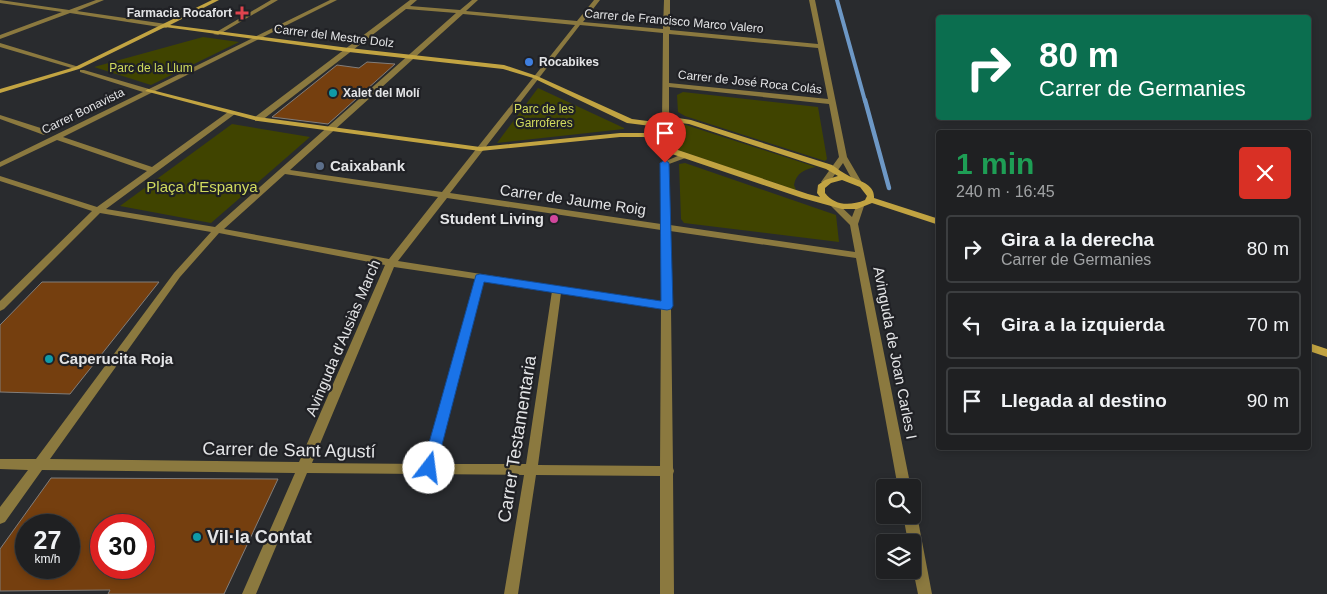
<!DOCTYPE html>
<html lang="es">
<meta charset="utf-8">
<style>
body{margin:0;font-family:Arial,sans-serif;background:#2c2d2f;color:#f1f3f6;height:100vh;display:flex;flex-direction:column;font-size:19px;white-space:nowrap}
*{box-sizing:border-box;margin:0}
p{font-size:16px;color:#a1a3a5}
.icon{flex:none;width:28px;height:28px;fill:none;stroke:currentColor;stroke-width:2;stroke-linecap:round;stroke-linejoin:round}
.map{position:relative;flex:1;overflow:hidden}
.details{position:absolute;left:936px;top:130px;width:375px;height:320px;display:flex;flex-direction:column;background:#1f2022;border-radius:5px;box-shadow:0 2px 8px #0003,0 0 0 1px #3c3e40}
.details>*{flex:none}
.banner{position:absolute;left:936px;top:15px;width:375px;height:105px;border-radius:5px;box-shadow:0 2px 8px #0003,0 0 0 1px #3c3e40;background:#0b6e4f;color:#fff;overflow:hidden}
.fabs{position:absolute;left:876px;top:479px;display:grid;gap:10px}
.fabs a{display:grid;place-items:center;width:45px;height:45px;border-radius:5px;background:#1f2022;box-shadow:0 2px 8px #0003,0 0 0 1px #3c3e40;font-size:25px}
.speed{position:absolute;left:15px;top:514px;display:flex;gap:10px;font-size:25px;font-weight:700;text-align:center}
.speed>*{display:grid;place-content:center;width:65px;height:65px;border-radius:50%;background:#1f2022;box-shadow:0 2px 8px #0003,0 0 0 1px #3c3e40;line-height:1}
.speed small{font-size:12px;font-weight:400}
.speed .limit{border:8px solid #d22;background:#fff;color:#111}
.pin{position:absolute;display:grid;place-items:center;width:42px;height:42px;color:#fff;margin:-51px -21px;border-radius:50% 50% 50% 0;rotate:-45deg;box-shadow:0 0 5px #0007}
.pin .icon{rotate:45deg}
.me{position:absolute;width:55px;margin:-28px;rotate:15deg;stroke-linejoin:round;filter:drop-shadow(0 0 4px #0008)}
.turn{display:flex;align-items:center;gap:18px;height:105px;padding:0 20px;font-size:22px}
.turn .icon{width:65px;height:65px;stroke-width:2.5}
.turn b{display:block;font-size:35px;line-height:42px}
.round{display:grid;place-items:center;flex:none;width:52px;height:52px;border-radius:5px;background:#2c2d2f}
.head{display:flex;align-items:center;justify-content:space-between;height:85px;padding:0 20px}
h1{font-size:30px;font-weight:700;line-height:38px;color:#1e9e55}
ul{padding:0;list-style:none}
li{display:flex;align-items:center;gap:15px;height:68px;margin:0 10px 8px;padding:0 10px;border:2px solid #3c3e40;border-radius:5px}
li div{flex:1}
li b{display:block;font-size:19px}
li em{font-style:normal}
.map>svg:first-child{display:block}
.green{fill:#404400}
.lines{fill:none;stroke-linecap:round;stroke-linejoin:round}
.stream-far1{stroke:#6d98c6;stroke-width:4}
.stream{stroke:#6d98c6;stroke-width:4.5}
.building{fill:#753f0f;stroke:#827e7b;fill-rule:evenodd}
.street{fill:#8b793f;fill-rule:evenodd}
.secondary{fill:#c2a442;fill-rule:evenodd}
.route{fill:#1a73e8;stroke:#114b97}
.health-dot{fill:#e0444e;stroke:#202125;stroke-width:2}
.shop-dot{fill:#3f7fe0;stroke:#202125;stroke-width:2}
.culture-dot{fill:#0f9aa8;stroke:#202125;stroke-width:2}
.service-dot{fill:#5c6f8a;stroke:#202125;stroke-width:2}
.hotel-dot{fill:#d1479c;stroke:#202125;stroke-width:2}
.labels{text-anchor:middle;stroke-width:4.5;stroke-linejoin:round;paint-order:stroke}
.far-poi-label{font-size:12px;font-weight:bold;fill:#e3e4e6;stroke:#202125;text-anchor:start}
.far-street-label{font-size:12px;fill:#e3e4e6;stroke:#202125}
.far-park-label{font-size:12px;fill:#d1db5e;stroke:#202125}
.poi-label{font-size:15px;font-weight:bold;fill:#e3e4e6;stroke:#202125;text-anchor:start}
.park-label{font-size:15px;fill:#d1db5e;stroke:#202125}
.street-label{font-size:15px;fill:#e3e4e6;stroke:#202125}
.near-street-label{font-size:18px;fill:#e3e4e6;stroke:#202125}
.near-poi-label{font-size:18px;font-weight:bold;fill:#e3e4e6;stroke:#202125;text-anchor:start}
</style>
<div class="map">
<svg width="1327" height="594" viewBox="0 0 1327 594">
<rect width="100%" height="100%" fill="#292b2e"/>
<!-- green -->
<path class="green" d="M203 37 239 42 151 85 94 67Z
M538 88 624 128V129L497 143Z
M683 92 818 107 827 159 825 161 685 116 678 112 677 95Z
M232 124 310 137 211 223 120 206Z
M678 124 686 125 816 167C805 169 796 173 794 185L796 190 666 146 656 139 660 129Z
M685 163 836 215 839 242 684 223 681 219 679 164Z"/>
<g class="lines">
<!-- stream-far1 -->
<path class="stream-far1" d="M837 0 865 101"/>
<!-- stream -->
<path class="stream" d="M865 100 889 188"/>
</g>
<!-- building -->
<path class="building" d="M367 62 395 64 328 124 272 117 337 65 359 68Z
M42 282H159L70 394 0 392V325Z
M51 478 278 479 224 594H108L110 590 0 591V549ZM26 525H69V568H26ZM101 525H144V568H101Z"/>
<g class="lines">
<!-- street -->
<path class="street" d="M0 0 69 10 96 0H104L77 11 166 24 169 26 166 28 70 13 0 39V35L62 12 0 3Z
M271 0H278L218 35 213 34Z
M330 0H337L63 137 152 167 228 112 235 114 106 209 215 227 456 13 406 9 261 121H255V117L410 0H417L410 6 460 10 472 0H478L466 11 577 21 594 0H600L583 22 663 29 664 0H670V30L818 44 809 0H815L847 157 861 181 860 183H854L843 163 828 184H825L821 182 839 157 829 104 669 87V120L668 122H662L663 33 580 25 450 193 661 224V163L685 153 689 155 688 157 669 164 670 225 855 252 850 225 829 204 833 201 836 202 852 217 857 204H863L864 206 858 224 911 488H898L856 258 670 231 671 304 672 306 671 308 673 468 674 471 673 474 674 594H660V476L536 475 518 594H504L524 475 307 473 256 594H242L295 473 42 470 5 522 0 524V507L28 470 0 469V459H36L174 273 211 232 100 213 4 309 0 311V301L92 211 0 181V176L97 207 147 171 57 140 0 167V162L143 92 80 72V70H84L149 89ZM463 14 575 25 442 192 290 170ZM669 34 818 48 828 99 669 83ZM285 174 438 197 389 259 224 229ZM447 198 661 230V302L398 261ZM219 233 385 265 299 462 50 459 180 277ZM394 267 475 279 424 464 312 463ZM484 281 552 291 526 464H436ZM561 293 661 308 660 466 538 465Z
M0 43 79 67 80 68 75 69 0 47Z
M0 115 50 131 51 133 47 135H44L0 119Z
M912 510 917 515 932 594H918L912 565V542H908L903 515H912Z"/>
<!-- secondary -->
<path class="secondary" d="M212 0H219L170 25 349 48 504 65 537 76 632 119 655 122 672 117 691 120 832 165C838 169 843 173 849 176 859 181 875 184 874 198L939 219V225L872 203 857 209H842L802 198 663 151 648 143 646 137H620L480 151 258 121 145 91 148 89 258 117 480 147 620 133H646L651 126 627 123 533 78 503 69 349 52 165 27 79 69 0 93V89L75 67ZM672 122 689 124 826 169 838 176 825 180 818 185 817 193 820 197 808 194 669 147 654 140 653 135C657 126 662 122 672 122ZM842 180 860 187 867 196 865 200C850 206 835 206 825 193V188L831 183Z
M1309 343 1327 349V357L1309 351Z"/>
</g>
<!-- route -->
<path class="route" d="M665 160 669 163 673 306 671 309 667 310 484 282 436 468 434 473 429 475 424 473 422 468 476 275 480 274 661 301 660 163Z"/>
<!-- markers -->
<path class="health-dot" d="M239.5 5.5h5v5h5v5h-5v5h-5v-5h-5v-5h5z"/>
<circle class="shop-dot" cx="529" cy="62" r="5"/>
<g class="culture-dot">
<circle cx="333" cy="93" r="5"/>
<circle cx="49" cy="359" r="5"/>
<circle cx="197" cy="537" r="5"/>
</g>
<circle class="service-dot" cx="320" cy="166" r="5"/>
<circle class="hotel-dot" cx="554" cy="219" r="5"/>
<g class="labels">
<!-- far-poi labels -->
<g class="far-poi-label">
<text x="232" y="17" text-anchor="end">Farmacia Rocafort</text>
<text x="539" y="66">Rocabikes</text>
<text x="343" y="97">Xalet del Molí</text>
</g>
<!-- far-street labels -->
<g class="far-street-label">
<text transform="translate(674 21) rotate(5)" y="4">Carrer de Francisco Marco Valero</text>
<text transform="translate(334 36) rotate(7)" y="4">Carrer del Mestre Dolz</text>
<text transform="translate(750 82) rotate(6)" y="4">Carrer de José Roca Colás</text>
<text transform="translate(83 111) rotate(-26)" y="4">Carrer Bonavista</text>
</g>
<!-- far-park labels -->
<g class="far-park-label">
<text x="151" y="72">Parc de la Llum</text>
<text x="544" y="113">Parc de les<tspan x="544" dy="14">Garroferes</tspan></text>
</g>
<!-- poi labels -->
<g class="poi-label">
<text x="330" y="171">Caixabank</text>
<text x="544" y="224" text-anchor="end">Student Living</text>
<text x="59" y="364">Caperucita Roja</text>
</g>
<!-- park labels -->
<g class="park-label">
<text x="202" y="192">Plaça d'Espanya</text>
</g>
<!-- street labels -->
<g class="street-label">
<text transform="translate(573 200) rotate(8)" y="5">Carrer de Jaume Roig</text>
<text transform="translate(343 338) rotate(-67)" y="5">Avinguda d'Ausiàs March</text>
<text transform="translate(895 353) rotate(79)" y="5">Avinguda de Joan Carles I</text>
</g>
<!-- near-street labels -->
<g class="near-street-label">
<text transform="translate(517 439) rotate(-81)" y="6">Carrer Testamentaria</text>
<text transform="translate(289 450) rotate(1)" y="6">Carrer de Sant Agustí</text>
</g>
<!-- near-poi labels -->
<g class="near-poi-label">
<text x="207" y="543">Vil·la Contat</text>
</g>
</g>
</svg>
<div class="fabs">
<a><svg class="icon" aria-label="search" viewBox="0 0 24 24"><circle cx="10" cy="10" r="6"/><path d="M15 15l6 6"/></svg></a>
<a><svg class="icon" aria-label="layers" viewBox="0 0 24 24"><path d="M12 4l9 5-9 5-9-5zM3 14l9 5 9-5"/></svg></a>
</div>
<div class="speed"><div>27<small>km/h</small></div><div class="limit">30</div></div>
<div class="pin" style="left:665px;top:163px;background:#d93025"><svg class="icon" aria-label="arrive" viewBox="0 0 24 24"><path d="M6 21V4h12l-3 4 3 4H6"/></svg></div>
<svg class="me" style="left:429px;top:468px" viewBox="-20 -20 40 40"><circle r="19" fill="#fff"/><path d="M0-13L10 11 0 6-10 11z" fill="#1a73e8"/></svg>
<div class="banner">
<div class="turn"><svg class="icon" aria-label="right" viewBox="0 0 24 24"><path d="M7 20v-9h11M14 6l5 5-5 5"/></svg><div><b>80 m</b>Carrer de Germanies</div></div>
</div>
<section class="details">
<div class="head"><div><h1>1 min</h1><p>240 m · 16:45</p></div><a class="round" style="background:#d93025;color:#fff"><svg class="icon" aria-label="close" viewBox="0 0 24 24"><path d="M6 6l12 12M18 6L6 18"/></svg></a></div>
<ul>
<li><svg class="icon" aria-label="right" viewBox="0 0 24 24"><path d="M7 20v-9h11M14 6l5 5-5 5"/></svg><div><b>Gira a la derecha</b><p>Carrer de Germanies</p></div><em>80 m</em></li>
<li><svg class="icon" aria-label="left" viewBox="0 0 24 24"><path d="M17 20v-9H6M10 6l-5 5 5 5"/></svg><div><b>Gira a la izquierda</b></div><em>70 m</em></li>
<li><svg class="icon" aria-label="arrive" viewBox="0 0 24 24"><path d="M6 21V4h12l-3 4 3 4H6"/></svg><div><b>Llegada al destino</b></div><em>90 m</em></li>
</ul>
</section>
</div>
